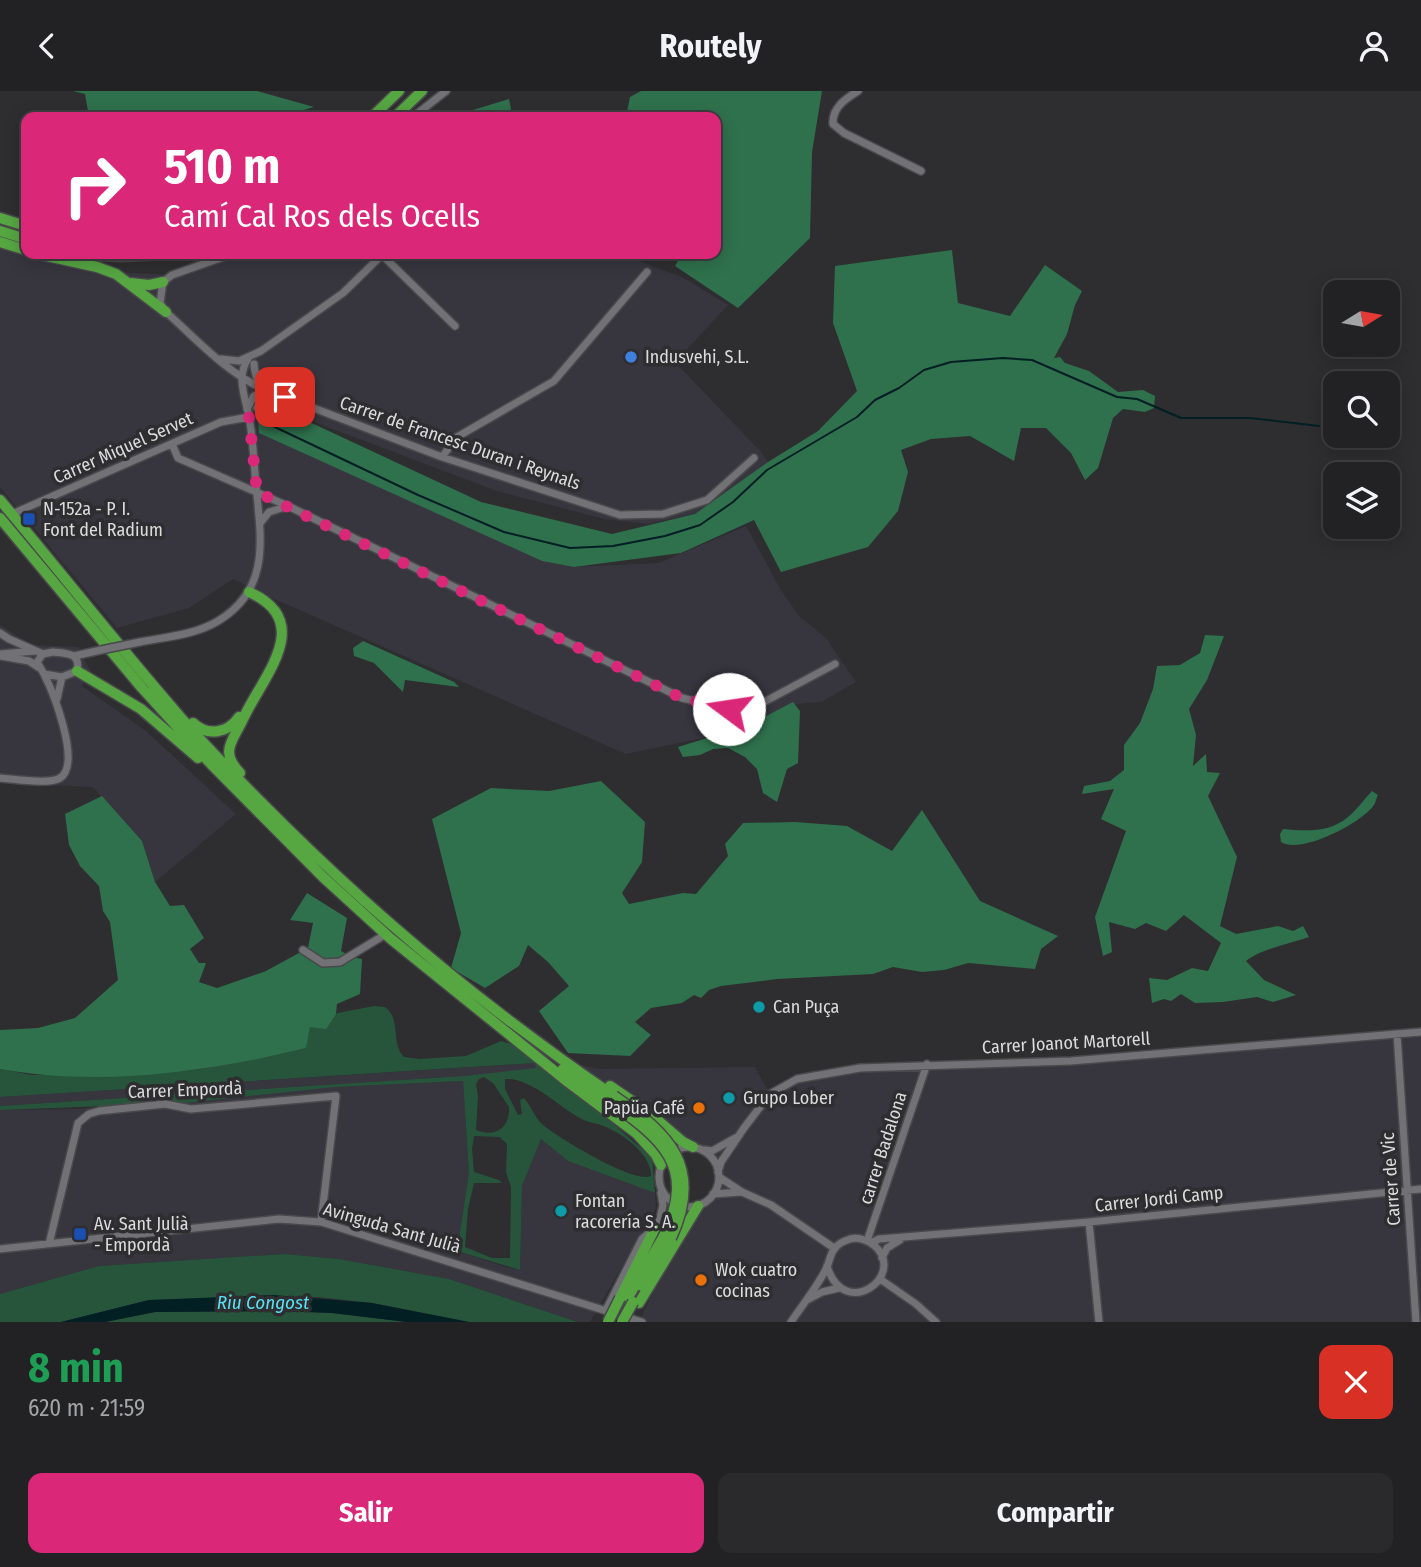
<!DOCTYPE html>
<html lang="es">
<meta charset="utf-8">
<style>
body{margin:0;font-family:"Fira Sans Condensed",sans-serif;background:#2a2a2c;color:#f1f3f6;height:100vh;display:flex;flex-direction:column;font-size:26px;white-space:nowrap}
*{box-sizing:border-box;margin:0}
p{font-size:23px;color:#a2a4a6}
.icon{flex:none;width:38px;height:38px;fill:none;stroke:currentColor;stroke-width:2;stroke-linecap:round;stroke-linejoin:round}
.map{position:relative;height:1231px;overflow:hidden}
.side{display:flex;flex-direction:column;background:#222224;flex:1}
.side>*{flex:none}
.guide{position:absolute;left:21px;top:21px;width:700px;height:147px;border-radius:14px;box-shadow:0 4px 18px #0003,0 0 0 2px #3f3f41;background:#db2777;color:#fff;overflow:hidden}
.needle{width:46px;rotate:79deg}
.fabs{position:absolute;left:1323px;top:189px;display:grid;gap:14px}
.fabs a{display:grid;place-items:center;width:77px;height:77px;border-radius:14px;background:#222224;box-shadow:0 4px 18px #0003,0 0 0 2px #3f3f41;font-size:35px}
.pin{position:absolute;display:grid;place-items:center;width:60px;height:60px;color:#fff;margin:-30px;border-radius:14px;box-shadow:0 4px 10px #0006}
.me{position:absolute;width:77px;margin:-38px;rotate:284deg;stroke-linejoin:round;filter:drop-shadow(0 0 5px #0008)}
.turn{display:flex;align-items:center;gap:24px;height:147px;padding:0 28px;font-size:32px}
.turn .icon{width:91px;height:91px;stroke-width:2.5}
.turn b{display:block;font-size:49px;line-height:60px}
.round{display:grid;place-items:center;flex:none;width:74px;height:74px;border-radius:14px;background:#2a2a2c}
.headline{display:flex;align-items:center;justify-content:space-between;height:119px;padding:0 28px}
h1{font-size:42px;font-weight:700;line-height:52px;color:#1e9e55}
.primary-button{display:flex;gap:14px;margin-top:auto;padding:14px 28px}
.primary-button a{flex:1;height:80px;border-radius:14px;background:#db2777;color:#fff;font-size:28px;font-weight:700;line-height:80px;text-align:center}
.primary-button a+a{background:#2a2a2c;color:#f1f3f6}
header{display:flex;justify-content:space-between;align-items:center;height:91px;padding:0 28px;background:#222224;font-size:32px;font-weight:700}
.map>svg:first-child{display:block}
.built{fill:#37363f}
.green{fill:#27553c;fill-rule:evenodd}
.forest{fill:#2f714d}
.water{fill:#021f23}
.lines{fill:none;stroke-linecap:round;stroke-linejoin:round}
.stream{stroke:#021f23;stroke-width:2}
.minor-casing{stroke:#49484b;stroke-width:10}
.highway-casing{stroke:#49484b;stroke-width:13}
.minor{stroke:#727175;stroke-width:7}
.highway{stroke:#56a642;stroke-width:10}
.minor-bridge-casing{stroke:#49484b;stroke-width:10;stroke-linecap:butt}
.highway-bridge-casing{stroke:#49484b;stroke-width:13;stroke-linecap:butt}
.minor-bridge{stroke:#727175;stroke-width:7}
.highway-bridge{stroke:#56a642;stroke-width:10}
.route{stroke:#db2777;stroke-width:12;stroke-dasharray:0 21.6}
.shop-dot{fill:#3f7fe0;stroke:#2e2d30;stroke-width:2.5}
.transit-dot{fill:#1a4fb4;stroke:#2e2d30;stroke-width:2.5}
.culture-dot{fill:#0f9aa8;stroke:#2e2d30;stroke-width:2.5}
.food-dot{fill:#e8710a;stroke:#2e2d30;stroke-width:2.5}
.labels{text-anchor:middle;stroke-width:7;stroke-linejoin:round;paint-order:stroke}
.poi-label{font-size:18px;fill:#dbdbdd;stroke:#2e2d30;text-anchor:start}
.street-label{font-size:18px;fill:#dbdbdd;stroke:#2e2d30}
.water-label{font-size:19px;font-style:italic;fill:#57e1f2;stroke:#2e2d30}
</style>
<header><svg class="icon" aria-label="back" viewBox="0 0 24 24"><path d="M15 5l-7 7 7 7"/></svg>Routely<svg class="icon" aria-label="person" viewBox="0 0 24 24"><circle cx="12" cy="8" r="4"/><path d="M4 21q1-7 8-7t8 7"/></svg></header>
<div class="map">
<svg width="1421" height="1231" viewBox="0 0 1421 1231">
<rect width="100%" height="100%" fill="#2e2d30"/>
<!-- built -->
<path class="built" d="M0 155 60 173 103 180 185 185 244 163H621L684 187 728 214 675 271 762 362 768 371 728 405 695 423 648 433 604 428 497 400 288 321 542 470 574 476 659 472 746 435 782 501 800 526 826 547 856 591 821 611 797 613 751 637 626 663 270 506 233 488 189 517 117 537 0 396Z
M0 534 32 554 78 556 90 579 82 595 146 640 236 723 155 791 142 750 93 696 0 692Z
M1421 946V1231H639L671 1162 698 1115 708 1109 716 1098 718 1081 710 1065 693 1056 648 1021 580 974 599 978 755 976 770 1003 797 988 860 977 1067 970Z
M536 972V978L464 985 0 1015V1006Z
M463 990 469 1082 457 1160 509 1177 520 1179 522 1095 541 1048 568 1070 655 1102 656 1117 590 1231H578L449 1188 339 1168 286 1163 99 1175 0 1203V1019L75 1018 335 996Z"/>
<!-- green -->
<path class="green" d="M374 915 385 916C402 929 390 951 404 966L419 968 466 965 501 950 517 955 531 964 559 990 610 1030 652 1067 655 1102 568 1070 541 1048 522 1095 520 1179 457 1160 469 1082 463 990 335 996 183 1012 0 1019V1015L464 985 536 977 535 972 0 1006V978L32 984 195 979 267 966 305 957 310 936 338 922ZM484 986 493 992 509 1016C510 1037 495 1047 476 1039L478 1005 476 993 479 988ZM505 988C530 986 558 1015 580 1027 588 1032 598 1032 606 1036 623 1043 652 1064 651 1085 634 1093 559 1047 543 1034 535 1027 531 1015 524 1007L520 1009 522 1023 518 1024 505 998ZM474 1045 500 1046 507 1053 506 1081 511 1096 510 1167H492L465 1156 468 1118 474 1092H502L499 1089 474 1081 472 1058Z
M285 1163 339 1168 449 1188 578 1231H469L372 1212 318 1206 149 1209 61 1231H0V1203L99 1175Z
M281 1220 332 1222 407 1231H105L155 1221Z"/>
<!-- forest -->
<path class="forest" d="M73 0H257L314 16 280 26H89L85 3Z
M641 0H822L812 61 810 147 738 217 675 175 682 163H716V99L720 91 716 90V26H626L630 6Z
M509 8 511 18 504 26H450Z
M952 159 958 212 1010 225 1045 174 1082 200 1075 214 1067 243 1054 267 1060 266 1065 272 1089 280 1118 301 1143 299 1155 305 1154 317 1145 321 1123 318 1113 327 1098 377 1085 389 1071 362 1046 337H1021L1014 370 970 345 931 348 901 359 908 381 898 420 868 456 781 481 754 429 681 462 574 476 542 470 259 342 258 328 261 323 288 321 481 411 612 443 695 423 768 371 818 340 857 300 833 232 835 175Z
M1205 544 1224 545 1207 589 1189 618 1196 644 1193 675 1206 663 1207 681 1220 682 1208 705 1237 766 1220 835 1236 843 1278 835 1293 840 1303 835 1309 846C1289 853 1261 858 1246 870L1264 889 1296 904 1273 911 1257 906 1223 911 1195 912 1181 903 1171 910 1164 908 1152 912 1149 887 1167 889 1192 877 1208 880 1221 852 1184 824 1166 840 1146 832 1135 838 1109 831 1112 861 1103 865 1095 826 1126 740 1101 728 1114 698 1082 703 1084 695 1110 690 1124 679V654L1140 632 1153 598 1157 575 1180 574 1200 562Z
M363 550 454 591 459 596 405 589 403 601 374 572 354 565 353 557Z
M793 611 800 620 798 672 787 678 777 711 763 702 757 678 745 666 728 657 713 658 700 664 683 666 678 656 749 634Z
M601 690 645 731 642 771 622 802 629 813 683 802 696 803 728 765 725 753 743 732 795 731 847 735 892 760 922 719 980 810 1058 845 1041 858 1035 878 968 872 944 879 922 881 893 876 873 883 777 888 721 895 709 899 701 907 694 904 682 912 651 917 635 931 651 944 630 965 568 962 539 920 569 895 548 871 528 854 519 875 485 897 451 877 461 842 432 728 491 697 549 700Z
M1372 700 1378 704C1376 707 1376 711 1374 714 1362 732 1300 764 1281 751L1280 743 1283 738C1306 740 1329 742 1348 726 1357 719 1364 708 1372 700Z
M102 705 142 750 155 791 170 815 184 814 204 847 190 858 199 872H206L199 891 217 897 266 880 308 857 313 832 290 829 307 802 347 827 341 860 352 866 362 868 360 903 337 913 336 923 326 938 310 936 306 957C209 981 99 996 0 978V939L38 937 75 927 118 889 110 831 103 820 99 795 80 775 69 754 65 723Z"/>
<!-- water -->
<path class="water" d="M273 1204 372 1212 469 1231H407L332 1222 281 1220 155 1221 105 1231H61L149 1209Z"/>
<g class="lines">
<!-- stream -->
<path class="stream" d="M258 328 418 404 504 441 570 457 613 455 665 445 700 434 733 411 767 379 857 326 875 309 899 297 924 279 951 271 1003 267 1032 269 1117 306 1137 308 1181 327H1250L1319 335"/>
<!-- minor casing -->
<g class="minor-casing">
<path id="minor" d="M858 0C845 8 832 17 833 33L844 42 921 80
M413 26 446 0
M232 163 172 184 163 191 160 212 166 221C196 248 225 280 261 297L442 366 620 424 663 423 707 409 754 367
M221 268 239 270 261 260 343 202 382 164 455 235
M254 273C255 291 266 300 257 317
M259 315 269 310 284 306
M247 318 254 305 265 300
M172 353 178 367 288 415 682 607 729 618 764 611 835 573
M442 366 457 346 554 290 647 181
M12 423 221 331 249 326
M261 431 269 421 285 416
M0 542 9 548 43 563
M140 551C165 546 195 544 218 530 271 498 261 447 256 395 254 372 253 348 249 325 245 306 236 285 248 268
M53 561C67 562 81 562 77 580L62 586 44 583 37 571 43 563Z
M0 563 35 560
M0 565 29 570 38 576
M74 565 101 559
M57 608 62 586
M0 687C14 688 49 694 60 687 82 673 53 601 44 583
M303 859 323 872 340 871 386 843
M1397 943 1416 1231
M659 1086a30 30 0 1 1 60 0a30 30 0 1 1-60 0Z
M705 1059 712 1060 735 1047
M718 1081 721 1071 744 1037 770 1003 797 988 860 977 1071 970 1421 941
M719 1086 742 1101 771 1114 834 1157
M713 1103 741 1101
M1089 1131 1099 1231
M867 1150 927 973
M871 1152 879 1148 1089 1131 1421 1098
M49 1153 78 1032 89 1023 99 1020 165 1013 191 1018 336 1005 321 1131
M0 1158 279 1128 321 1131 642 1231
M882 1167 887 1157 900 1149
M880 1188 916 1213 936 1231
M807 1209 822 1201 839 1197
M606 1219 642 1148 655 1137 660 1128 663 1114 661 1102
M791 1231C803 1213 818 1195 827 1176 830 1169 830 1162 836 1156 839 1152 844 1150 850 1148 858 1146 868 1149 875 1155 907 1185 844 1231 827 1175"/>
</g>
<!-- highway casing -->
<g class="highway-casing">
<path id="highway" d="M372 26 399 0
M395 26 422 0
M0 127 26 135
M0 140 26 148
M0 151 26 159
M38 163 97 176 116 183 166 221
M82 163 121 165 165 163
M131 192 149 194 163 191
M0 409C59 479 116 552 176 621 209 660 246 696 282 732 385 834 495 924 614 1005
M0 427 142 597 211 673 323 786 391 848 568 991 636 1042 656 1064 661 1074
M77 580 141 618 198 667
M193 632C208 646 228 642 239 626
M240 682C219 660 233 650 243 628 263 585 316 531 249 501
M563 978 607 1009
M610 995 648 1021 683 1051 693 1056
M642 1195 671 1147
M620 1207 655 1137
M627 1208 664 1145
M639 1212 698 1115"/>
</g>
<!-- minor -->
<use href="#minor" class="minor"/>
<!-- highway -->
<use href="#highway" class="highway"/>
<!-- minor-bridge casing -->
<g class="minor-bridge-casing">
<path id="minor-bridge" d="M101 559 140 551"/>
</g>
<!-- highway-bridge casing -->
<g class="highway-bridge-casing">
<path id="highway-bridge" d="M614 1005C669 1043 704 1076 671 1147
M607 1009C661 1047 698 1074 664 1145
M608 1231 620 1207
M622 1231 633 1211"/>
</g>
<!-- minor-bridge -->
<use href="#minor-bridge" class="minor-bridge"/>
<!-- highway-bridge -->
<use href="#highway-bridge" class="highway-bridge"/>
</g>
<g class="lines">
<!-- route -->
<path class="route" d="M285 306 263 312 249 326 257 401 682 607 729 618"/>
</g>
<!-- markers -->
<circle class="shop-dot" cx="631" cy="266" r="7"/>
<g class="transit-dot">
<rect x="22" y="421" width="14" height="14" rx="3.5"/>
<rect x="73" y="1136" width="14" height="14" rx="3.5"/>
</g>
<g class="culture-dot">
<circle cx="759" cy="916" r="7"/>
<circle cx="729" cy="1007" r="7"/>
<circle cx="561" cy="1120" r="7"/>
</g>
<g class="food-dot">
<circle cx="699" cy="1017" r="7"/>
<circle cx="701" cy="1189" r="7"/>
</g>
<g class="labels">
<!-- poi labels -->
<g class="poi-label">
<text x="645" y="272">Indusvehi, S.L.</text>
<text x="43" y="424">N-152a - P. I.<tspan x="43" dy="21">Font del Radium</tspan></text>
<text x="773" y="922">Can Puça</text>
<text x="743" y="1013">Grupo Lober</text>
<text x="685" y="1023" text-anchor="end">Papüa Café</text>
<text x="575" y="1116">Fontan<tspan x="575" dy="21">racorería S. A.</tspan></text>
<text x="94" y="1139">Av. Sant Julià<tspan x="94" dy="21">- Empordà</tspan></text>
<text x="715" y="1185">Wok cuatro<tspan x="715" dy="21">cocinas</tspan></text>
</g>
<!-- street labels -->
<g class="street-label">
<text transform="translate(460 352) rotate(19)" y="6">Carrer de Francesc Duran i Reynals</text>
<text transform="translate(123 357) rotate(-24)" y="6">Carrer Miquel Servet</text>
<text transform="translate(1066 952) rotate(-3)" y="6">Carrer Joanot Martorell</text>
<text transform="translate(185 999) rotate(-2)" y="6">Carrer Empordà</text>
<text transform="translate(883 1057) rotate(-72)" y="6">carrer Badalona</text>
<text transform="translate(1391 1088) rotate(-94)" y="6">Carrer de Vic</text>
<text transform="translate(1159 1108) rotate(-6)" y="6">Carrer Jordi Camp</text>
<text transform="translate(392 1137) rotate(16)" y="6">Avinguda Sant Julià</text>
</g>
<!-- water labels -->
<g class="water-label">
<text x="263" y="1218">Riu Congost</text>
</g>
</g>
</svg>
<div class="fabs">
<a><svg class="needle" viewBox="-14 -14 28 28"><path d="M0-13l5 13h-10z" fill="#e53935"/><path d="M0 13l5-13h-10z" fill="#a2a4a6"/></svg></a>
<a><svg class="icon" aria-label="search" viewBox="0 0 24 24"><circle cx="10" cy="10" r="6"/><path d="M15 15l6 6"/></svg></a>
<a><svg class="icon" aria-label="layers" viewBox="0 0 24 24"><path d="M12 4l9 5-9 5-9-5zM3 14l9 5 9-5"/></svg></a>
</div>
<div class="pin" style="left:285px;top:306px;background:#d93025"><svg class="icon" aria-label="arrive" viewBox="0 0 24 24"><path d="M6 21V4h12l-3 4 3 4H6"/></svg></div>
<svg class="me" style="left:729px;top:618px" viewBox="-20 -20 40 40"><circle r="19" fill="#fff"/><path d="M0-13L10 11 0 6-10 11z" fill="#db2777"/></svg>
<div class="guide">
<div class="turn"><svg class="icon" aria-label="right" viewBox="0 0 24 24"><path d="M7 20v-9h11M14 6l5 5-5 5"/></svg><div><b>510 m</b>Camí Cal Ros dels Ocells</div></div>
</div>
</div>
<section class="side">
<div class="headline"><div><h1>8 min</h1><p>620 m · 21:59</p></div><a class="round" style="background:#d93025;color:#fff"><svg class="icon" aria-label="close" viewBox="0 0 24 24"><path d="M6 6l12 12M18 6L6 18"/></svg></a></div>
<div class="primary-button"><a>Salir</a><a>Compartir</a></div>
</section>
